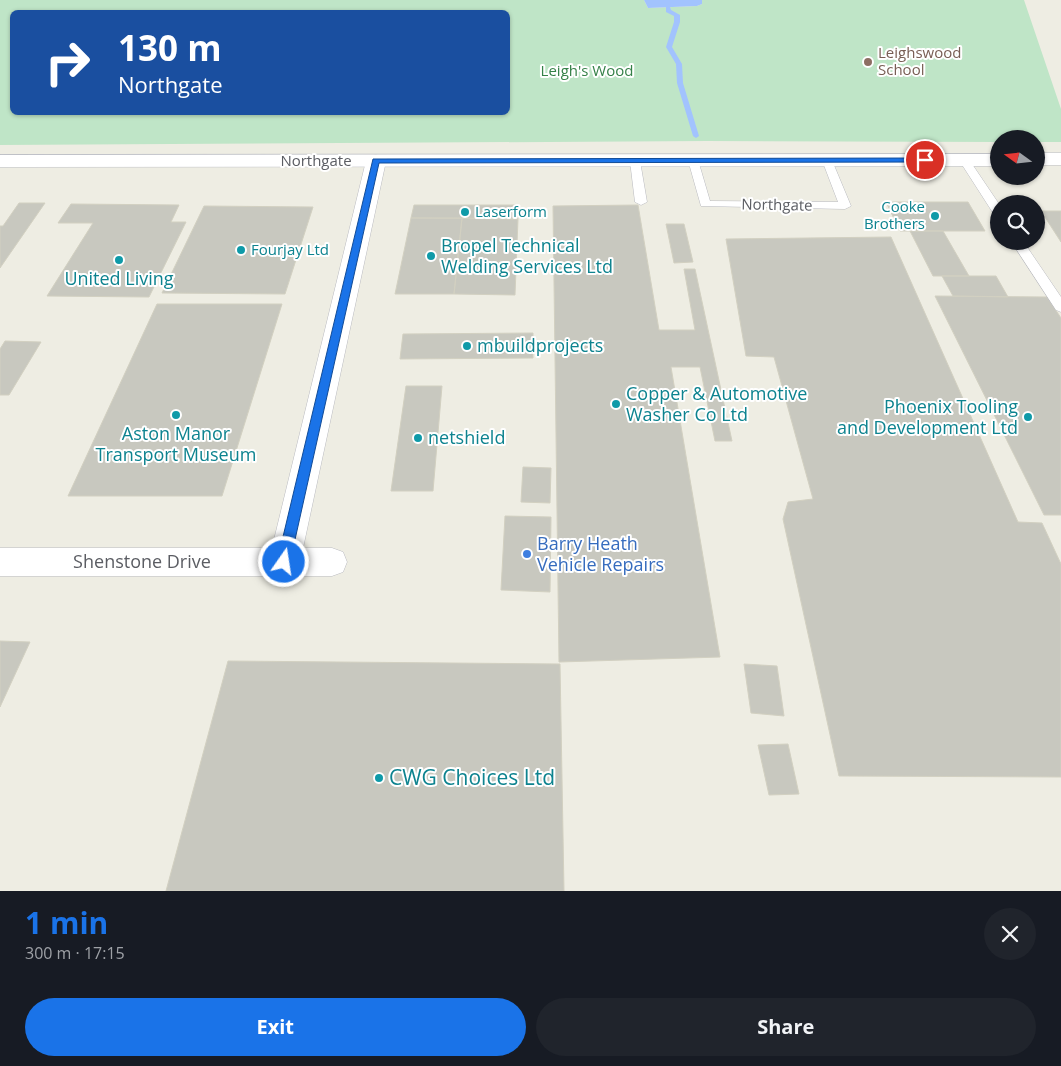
<!DOCTYPE html>
<meta charset="utf-8">
<style>
body{margin:0;font-family:"Open Sans",sans-serif;background:#20242c;color:#f1f3f6;height:100vh;display:flex;flex-direction:column;font-size:19px;white-space:nowrap}
*{box-sizing:border-box;margin:0}
p{font-size:16px;color:#9ea1a6}
.icon{flex:none;width:28px;height:28px;fill:none;stroke:currentColor;stroke-width:2;stroke-linecap:round;stroke-linejoin:round}
.map{position:relative;height:891px;overflow:hidden}
.drawer{display:flex;flex-direction:column;background:#171b24;flex:1}
.drawer>*{flex:none}
.top-card{position:absolute;left:10px;top:10px;width:500px;height:105px;border-radius:8px;box-shadow:0 1px 4px #0004;background:#1a4fa0;color:#fff;overflow:hidden}
.needle{width:32px;rotate:285deg}
.buttons{position:absolute;left:990px;top:130px;display:grid;gap:10px}
.buttons a{display:grid;place-items:center;width:55px;height:55px;border-radius:50%;background:#171b24;box-shadow:0 1px 4px #0004;font-size:25px}
.pin{position:absolute;display:grid;place-items:center;width:42px;height:42px;color:#fff;margin:-21px;border:2px solid #fff;border-radius:50%;box-shadow:0 1px 5px #0007}
.me{position:absolute;width:55px;margin:-28px;rotate:13deg;stroke-linejoin:round;filter:drop-shadow(0 0 4px #0008)}
.turn{display:flex;align-items:center;gap:18px;height:105px;padding:0 25px;font-size:22px}
.turn .icon{width:65px;height:65px;stroke-width:2.5}
.turn b{display:block;font-size:35px;line-height:42px}
.round{display:grid;place-items:center;flex:none;width:52px;height:52px;border-radius:26px;background:#20242c}
.headline{display:flex;align-items:center;justify-content:space-between;height:85px;padding:0 25px}
h1{font-size:30px;font-weight:700;line-height:38px;color:#1a73e8}
.action{display:flex;gap:10px;margin-top:auto;padding:10px 25px}
.action a{flex:1;height:58px;border-radius:30px;background:#1a73e8;color:#fff;font-size:20px;font-weight:700;line-height:58px;text-align:center}
.action a+a{background:#20242c;color:#f1f3f6}
.map>svg:first-child{display:block}
.green{fill:#bfe5c7;fill-rule:evenodd}
.water{fill:#a2c3fe}
.lines{fill:none;stroke-linecap:round;stroke-linejoin:round}
.stream{fill:#a2c3fe;fill-rule:evenodd}
.building{fill:#c8c8bf;stroke:#d2d0c1}
.lane-casing{stroke:#babbc1;stroke-width:1}
.street-casing{stroke:#babbc1;stroke-width:1}
.secondary-casing{stroke:#bbbdc4;stroke-width:1}
.lane{fill:#fff;fill-rule:evenodd}
.street{fill:#fff;fill-rule:evenodd}
.secondary{fill:#fff;fill-rule:evenodd}
.route{fill:#1a73e8;stroke:#114b97}
.education-dot{fill:#8d6e63;stroke:#fff;stroke-width:2}
.culture-dot{fill:#0f9aa8;stroke:#fff;stroke-width:2}
.shop-dot{fill:#3f7fe0;stroke:#fff;stroke-width:2}
.labels{text-anchor:middle;stroke-width:4;stroke-linejoin:round;paint-order:stroke}
.far-education-label{font-size:15px;fill:#785e54;stroke:#fff;text-anchor:start}
.far-park-label{font-size:15px;fill:#358148;stroke:#fff}
.far-street-label{font-size:15px;fill:#5b5d63;stroke:#fff}
.far-culture-label{font-size:15px;fill:#0d838f;stroke:#fff;text-anchor:start}
.culture-label{font-size:18px;fill:#0d838f;stroke:#fff;text-anchor:start}
.shop-label{font-size:18px;fill:#366cbe;stroke:#fff;text-anchor:start}
.street-label{font-size:18px;fill:#5b5d63;stroke:#fff}
.near-culture-label{font-size:21px;fill:#0d838f;stroke:#fff;text-anchor:start}
</style>
<div class="map">
<svg width="1061" height="891" viewBox="0 0 1061 891">
<rect width="100%" height="100%" fill="#eeede3"/>
<!-- green -->
<path class="green" d="M0 0H644L648 8 697 6 702 4V0H1024L1061 109V142H1036V139H999V142L707 141 0 145ZM12 12H508V112H12Z"/>
<!-- water -->
<path class="water" d="M644 0H702V4L697 6 648 8Z"/>
<g class="lines">
<!-- stream -->
<path class="stream" d="M666 7H670L671 10 680 15V22L672 47 682 64 683 83 699 136 696 138 693 136 677 83 676 64 666 47 674 22V16L666 12Z"/>
</g>
<!-- building -->
<path class="building" d="M886 202H968L985 231H900Z
M19 203H45L0 268V226H3Z
M71 204 179 205 171 222H186L149 297 47 296 93 223H58Z
M414 205H518V219L411 218Z
M638 205 659 330H695L684 269H695L732 441H715L700 367H671L720 657 559 662 553 206Z
M204 206 313 207 285 294 162 293Z
M1041 211H1061V242Z
M411 218H462L454 294H395Z
M462 218 518 219 515 295 454 294Z
M666 224H684L693 262 674 263Z
M910 231H943L969 276H933Z
M891 237 1018 522 1042 523 1061 564V777L839 776 783 519 788 502 813 499 774 357 746 356 726 239Z
M942 276H996L1008 297 953 296Z
M935 296 1047 297 1061 318V515H1044Z
M157 304H282L222 496H68Z
M533 333V358L400 359 403 334Z
M5 341 41 342 9 395H0V349Z
M406 386H442L433 491H391Z
M523 467 551 468 550 503 521 502Z
M505 516 551 517 550 592 501 590Z
M0 641 30 642 0 707Z
M228 661 560 664 564 891H166Z
M744 664 777 666 784 716 751 713Z
M788 744 799 794 769 795 758 745Z"/>
<g class="lines">
<!-- lane casing -->
<g class="lane-casing">
<path id="lane" d="M693 157 698 160 710 201 838 202 822 160 823 158H831L851 206 845 209 701 206 688 160Z
M964 157 968 158 999 204V216H995L959 160Z
M635 158 640 161 647 202 641 205 635 202 630 161Z
M1011 241H1023L1061 297V312L1056 310Z"/>
</g>
<!-- street casing -->
<g class="street-casing">
<path id="street" d="M376 155 383 157 386 161 303 548H332L343 552 347 562 343 572 332 576H0V548H272L366 161 369 157Z"/>
</g>
<!-- secondary casing -->
<g class="secondary-casing">
<path id="secondary" d="M1036 153H1061V165H1036Z
M999 154V166L0 167V155Z"/>
</g>
<!-- lane -->
<use href="#lane" class="lane"/>
<!-- street -->
<use href="#street" class="street"/>
<!-- secondary -->
<use href="#secondary" class="secondary"/>
</g>
<!-- route -->
<path class="route" d="M925 158 929 160 928 162 379 163 290 562 288 567H279L277 562 373 159Z"/>
<!-- markers -->
<circle class="education-dot" cx="868" cy="62" r="5"/>
<g class="culture-dot">
<circle cx="465" cy="212" r="5"/>
<circle cx="935" cy="216" r="5"/>
<circle cx="241" cy="250" r="5"/>
<circle cx="431" cy="256" r="5"/>
<circle cx="119" cy="260" r="5"/>
<circle cx="467" cy="346" r="5"/>
<circle cx="616" cy="404" r="5"/>
<circle cx="176" cy="415" r="5"/>
<circle cx="1028" cy="417" r="5"/>
<circle cx="418" cy="438" r="5"/>
<circle cx="379" cy="778" r="5"/>
</g>
<circle class="shop-dot" cx="527" cy="554" r="5"/>
<g class="labels">
<!-- far-education labels -->
<g class="far-education-label">
<text x="878" y="58">Leighswood<tspan x="878" dy="17">School</tspan></text>
</g>
<!-- far-park labels -->
<g class="far-park-label">
<text x="587" y="76">Leigh's Wood</text>
</g>
<!-- far-street labels -->
<g class="far-street-label">
<text x="316" y="166">Northgate</text>
<text transform="translate(777 205) rotate(1)" y="5">Northgate</text>
</g>
<!-- far-culture labels -->
<g class="far-culture-label">
<text x="925" y="212" text-anchor="end">Cooke<tspan x="925" dy="17">Brothers</tspan></text>
<text x="475" y="217">Laserform</text>
<text x="251" y="255">Fourjay Ltd</text>
</g>
<!-- culture labels -->
<g class="culture-label">
<text x="441" y="252">Bropel Technical<tspan x="441" dy="21">Welding Services Ltd</tspan></text>
<text x="119" y="285" text-anchor="middle">United Living</text>
<text x="477" y="352">mbuildprojects</text>
<text x="626" y="400">Copper &amp; Automotive<tspan x="626" dy="21">Washer Co Ltd</tspan></text>
<text x="1018" y="413" text-anchor="end">Phoenix Tooling<tspan x="1018" dy="21">and Development Ltd</tspan></text>
<text x="176" y="440" text-anchor="middle">Aston Manor<tspan x="176" dy="21">Transport Museum</tspan></text>
<text x="428" y="444">netshield</text>
</g>
<!-- shop labels -->
<g class="shop-label">
<text x="537" y="550">Barry Heath<tspan x="537" dy="21">Vehicle Repairs</tspan></text>
</g>
<!-- street labels -->
<g class="street-label">
<text x="142" y="568">Shenstone Drive</text>
</g>
<!-- near-culture labels -->
<g class="near-culture-label">
<text x="389" y="785">CWG Choices Ltd</text>
</g>
</g>
</svg>
<div class="buttons">
<a><svg class="needle" viewBox="-14 -14 28 28"><path d="M0-13l5 13h-10z" fill="#e53935"/><path d="M0 13l5-13h-10z" fill="#9ea1a6"/></svg></a>
<a><svg class="icon" aria-label="search" viewBox="0 0 24 24"><circle cx="10" cy="10" r="6"/><path d="M15 15l6 6"/></svg></a>
</div>
<div class="pin" style="left:925px;top:160px;background:#d93025"><svg class="icon" aria-label="arrive" viewBox="0 0 24 24"><path d="M6 21V4h12l-3 4 3 4H6"/></svg></div>
<svg class="me" style="left:284px;top:562px" viewBox="-20 -20 40 40"><circle r="17" fill="#1a73e8" stroke="#fff" stroke-width="3"/><path d="M0-11L8 9 0 5-8 9z" fill="#fff"/></svg>
<div class="top-card">
<div class="turn"><svg class="icon" aria-label="right" viewBox="0 0 24 24"><path d="M7 20v-9h11M14 6l5 5-5 5"/></svg><div><b>130 m</b>Northgate</div></div>
</div>
</div>
<section class="drawer">
<div class="headline"><div><h1>1 min</h1><p>300 m · 17:15</p></div><a class="round"><svg class="icon" aria-label="close" viewBox="0 0 24 24"><path d="M6 6l12 12M18 6L6 18"/></svg></a></div>
<div class="action"><a>Exit</a><a>Share</a></div>
</section>
